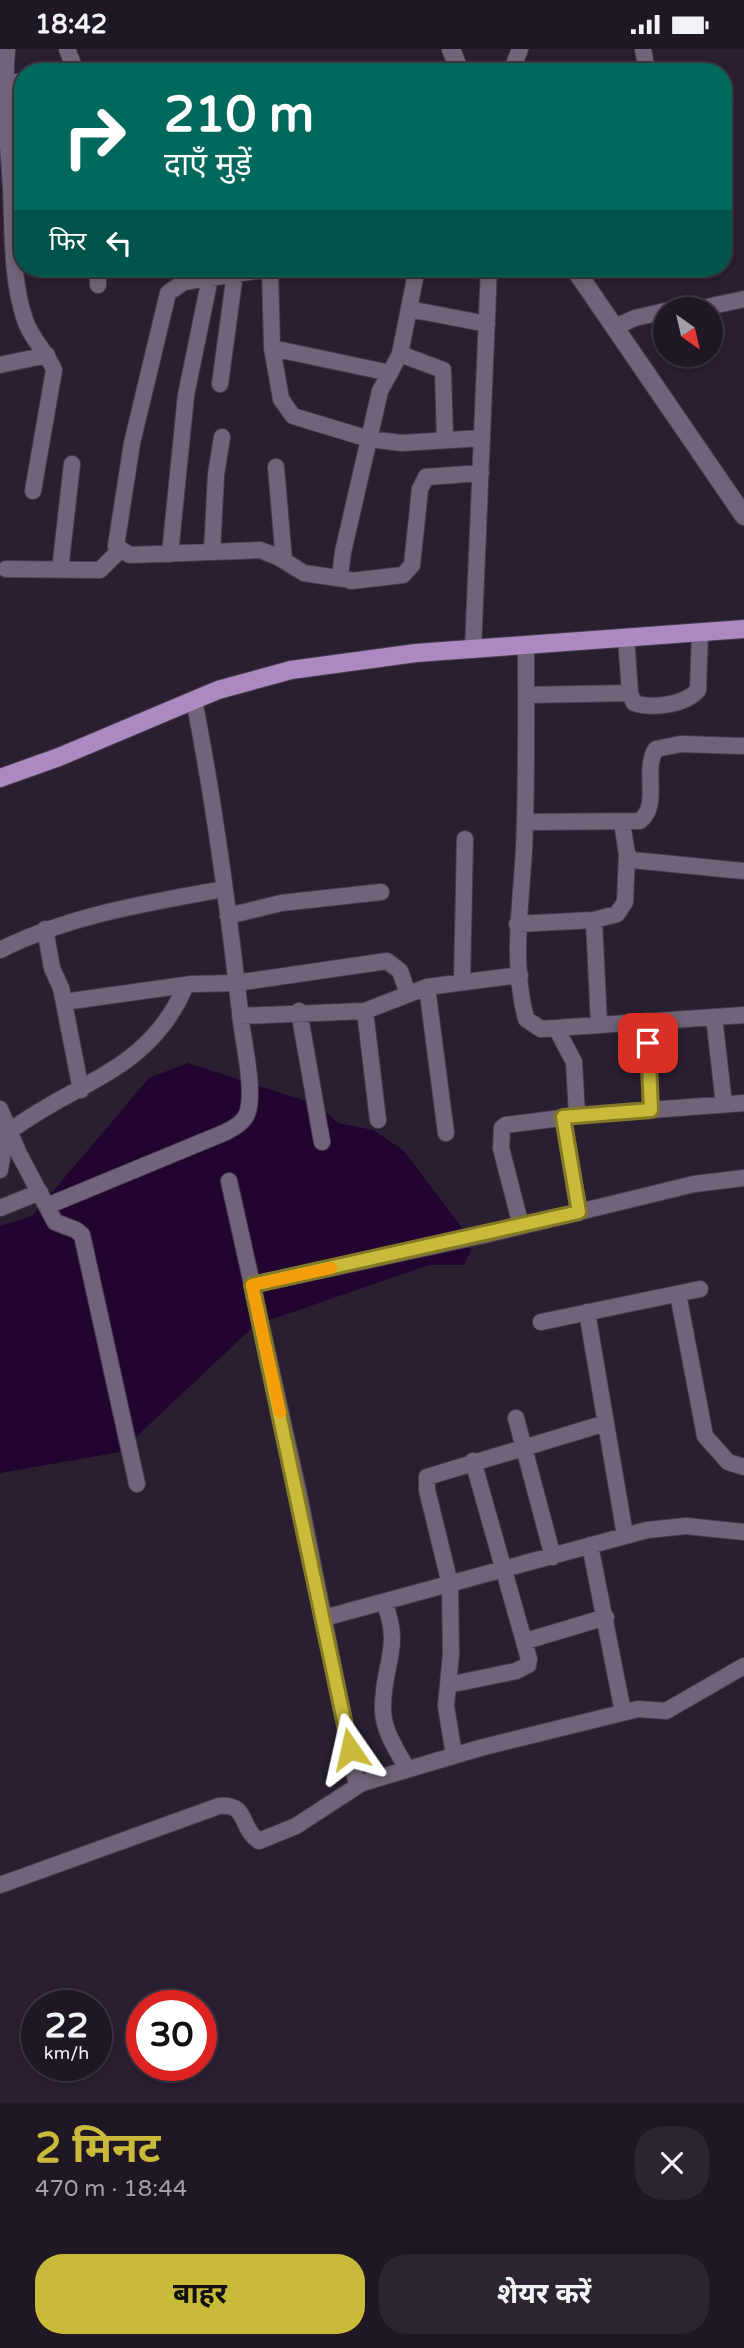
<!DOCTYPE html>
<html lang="hi">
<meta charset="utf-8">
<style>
body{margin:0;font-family:"Varela Round","Noto Sans Devanagari",sans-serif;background:#2d2432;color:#f1f3f6;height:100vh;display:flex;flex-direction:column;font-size:26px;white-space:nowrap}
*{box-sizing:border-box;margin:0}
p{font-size:23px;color:#a29fa7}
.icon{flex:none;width:38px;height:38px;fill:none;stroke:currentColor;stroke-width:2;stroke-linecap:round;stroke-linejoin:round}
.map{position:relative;height:2054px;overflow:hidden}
.side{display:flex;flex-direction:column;background:#201725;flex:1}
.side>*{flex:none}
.top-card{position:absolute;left:14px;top:14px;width:718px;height:214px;border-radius:28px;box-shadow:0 4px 10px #0003,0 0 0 2px #3d3642;background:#00695c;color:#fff;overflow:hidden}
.needle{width:46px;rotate:146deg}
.tools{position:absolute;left:653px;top:248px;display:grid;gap:14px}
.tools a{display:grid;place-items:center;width:70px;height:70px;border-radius:50%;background:#201725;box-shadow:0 4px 10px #0003,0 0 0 2px #3d3642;font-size:35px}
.speed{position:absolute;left:21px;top:1941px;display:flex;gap:14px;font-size:35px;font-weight:700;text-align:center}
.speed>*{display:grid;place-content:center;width:91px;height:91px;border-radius:50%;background:#201725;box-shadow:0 4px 10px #0003,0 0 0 2px #3d3642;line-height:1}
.speed small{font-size:18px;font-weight:400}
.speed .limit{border:10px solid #d22;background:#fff;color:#111}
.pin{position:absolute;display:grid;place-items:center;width:60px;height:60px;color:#fff;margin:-30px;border-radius:14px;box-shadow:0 4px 10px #0006}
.me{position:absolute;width:77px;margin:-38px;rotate:349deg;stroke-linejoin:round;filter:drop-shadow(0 0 5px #0008)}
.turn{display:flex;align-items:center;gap:24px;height:147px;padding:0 35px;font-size:32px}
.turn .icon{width:91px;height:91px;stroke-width:2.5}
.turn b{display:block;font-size:49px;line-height:60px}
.then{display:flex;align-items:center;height:66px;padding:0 35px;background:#0003;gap:14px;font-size:26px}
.round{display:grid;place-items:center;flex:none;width:74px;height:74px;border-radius:28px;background:#2d2432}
.headline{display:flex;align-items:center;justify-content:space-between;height:119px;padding:0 35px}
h1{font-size:42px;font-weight:700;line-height:52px;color:#c9ba3a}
.action{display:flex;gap:14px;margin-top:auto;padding:14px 35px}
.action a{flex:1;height:80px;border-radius:28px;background:#c9ba3a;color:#111;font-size:28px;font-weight:700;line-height:80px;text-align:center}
.action a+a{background:#2d2432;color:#f1f3f6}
.status{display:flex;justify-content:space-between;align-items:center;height:49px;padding:0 35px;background:#201725;direction:ltr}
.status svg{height:19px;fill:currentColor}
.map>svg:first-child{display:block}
.water{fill:#21042f}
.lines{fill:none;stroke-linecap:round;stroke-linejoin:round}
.minor-casing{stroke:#473d4d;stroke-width:18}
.tertiary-casing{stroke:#473d4d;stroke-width:20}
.primary-casing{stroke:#473d4d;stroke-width:20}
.minor{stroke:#71647a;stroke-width:16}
.tertiary{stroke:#71647a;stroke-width:18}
.primary{stroke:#ac8ac1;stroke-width:18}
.route-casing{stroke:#837926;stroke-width:18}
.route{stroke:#c9ba3a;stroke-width:12}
.slow{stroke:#f59e0b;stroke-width:12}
</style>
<div class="status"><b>18:42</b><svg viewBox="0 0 49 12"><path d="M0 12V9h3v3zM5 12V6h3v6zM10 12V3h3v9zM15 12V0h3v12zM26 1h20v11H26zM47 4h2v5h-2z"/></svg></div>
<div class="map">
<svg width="744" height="2054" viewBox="0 0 744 2054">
<rect width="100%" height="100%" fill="#2a1f31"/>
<!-- water -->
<path class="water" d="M188 1014 318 1056 338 1074 373 1081 403 1101 467 1185 471 1201 464 1216H429L255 1276 120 1403 0 1424V1177L32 1167 149 1029Z"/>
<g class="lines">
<!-- minor casing -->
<g class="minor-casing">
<path id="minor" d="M7 0C3 47 8 92 11 139 13 181 11 230 25 271 31 290 47 303 54 321L33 442
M67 0 76 23
M643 0 647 23
M511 23 520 0
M0 33H23
M270 219 272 299 281 350 293 367 369 390 402 394 482 389
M274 219 184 233 168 244 132 394 116 497 130 506 260 501 278 508 304 524 344 530
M417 219 400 305 380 342 343 503 340 527 351 532 403 526 412 516 420 440 426 428 481 424
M98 236V219
M409 260 487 275
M681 261 698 260 744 250
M615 278 635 269 665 262
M272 299 390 324
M400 305 443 321 445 391
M0 316 47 306
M220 335 235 224
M276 418 284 512
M212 502 216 426 222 388
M170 505 186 346 210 229
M6 520 100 521 119 502
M60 521 72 415
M626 588 630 644 634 654C652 660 685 656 698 641L700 583
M526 597C526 664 527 732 524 800 521 857 511 913 526 970L541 980 556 979 744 966
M473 601 489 219
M526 646 630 644
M525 773 640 772C661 755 642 721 656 700L681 695 744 697
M622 774 627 805 632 811 744 822
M228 867 281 854 381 843
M594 871 599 976
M517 875 594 871 617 865 625 853 627 805
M45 880 52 919 61 939 81 1041
M0 901C70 866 148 854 224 840
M462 933 465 790
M427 938 446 1084
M64 953 192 935 236 934 387 912 400 922 408 945
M299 962 322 1093
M365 962 378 1071
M240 967 365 962 427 938 520 926
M714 968 724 1055
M647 972 651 1061
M556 979 574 1013 577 1066
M0 1060 19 1105 55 1173 76 1181 82 1186 137 1435
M563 1068 579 1163
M0 1121 5 1090 10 1082C78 1031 149 1023 186 936
M229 1132 299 1446 357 1737
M47 1157 226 1083C235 1078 245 1073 248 1062 254 1039 244 996 241 972 229 864 215 757 194 651
M0 1159 40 1143
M521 1177 501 1099 502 1079 506 1076 584 1066 744 1054
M252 1236 484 1186 694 1135 744 1129
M678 1245 705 1387 728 1413 744 1418
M587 1263 625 1486
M541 1273 700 1240
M516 1369 553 1508
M590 1496 623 1663
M384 1553C403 1600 382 1616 383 1660 383 1682 397 1701 407 1720
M324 1569 647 1481 686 1477 744 1483
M526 1592 606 1568
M448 1636 516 1622 528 1616 529 1610 473 1412
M454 1706 446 1657 451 1605 450 1535 427 1441V1428L606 1374
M0 1836 219 1757C249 1754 239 1779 259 1792L296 1777 362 1734 480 1699 638 1660 666 1662 744 1617"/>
</g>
<!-- tertiary casing -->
<g class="tertiary-casing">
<path id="tertiary" d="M451 0 460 23
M574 219 744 467"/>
</g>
<!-- primary casing -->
<g class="primary-casing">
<path id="primary" d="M0 729 59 708 218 641 291 621 416 604 744 580"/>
</g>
<!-- minor -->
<use href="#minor" class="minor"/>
<!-- tertiary -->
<use href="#tertiary" class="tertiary"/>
<!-- primary -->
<use href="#primary" class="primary"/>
</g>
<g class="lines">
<!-- route casing -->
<g class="route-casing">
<path id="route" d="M350 1700 252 1236 579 1163 563 1068 651 1061 648 994"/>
</g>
<!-- route -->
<use href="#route" class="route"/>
<!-- slow -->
<path class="slow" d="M280 1363 252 1236 331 1219"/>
</g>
</svg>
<div class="tools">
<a><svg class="needle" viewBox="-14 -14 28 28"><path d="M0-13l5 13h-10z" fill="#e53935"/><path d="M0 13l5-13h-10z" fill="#a29fa7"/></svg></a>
</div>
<div class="speed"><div>22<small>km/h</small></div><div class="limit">30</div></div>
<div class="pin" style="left:648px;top:994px;background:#d93025"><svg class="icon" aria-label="arrive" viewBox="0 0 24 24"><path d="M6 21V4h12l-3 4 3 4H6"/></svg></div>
<svg class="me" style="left:350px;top:1700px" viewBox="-20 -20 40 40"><path d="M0-17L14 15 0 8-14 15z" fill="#c9ba3a" stroke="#fff" stroke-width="4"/></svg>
<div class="top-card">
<div class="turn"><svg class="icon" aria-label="right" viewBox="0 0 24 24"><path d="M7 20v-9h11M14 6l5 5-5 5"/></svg><div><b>210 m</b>दाएँ मुड़ें</div></div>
<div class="then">फिर<svg class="icon" aria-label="left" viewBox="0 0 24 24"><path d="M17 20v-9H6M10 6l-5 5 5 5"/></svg></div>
</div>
</div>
<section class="side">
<div class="headline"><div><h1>2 मिनट</h1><p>470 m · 18:44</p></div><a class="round"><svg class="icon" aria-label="close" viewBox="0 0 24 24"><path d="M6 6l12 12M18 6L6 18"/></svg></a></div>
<div class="action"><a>बाहर</a><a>शेयर करें</a></div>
</section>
